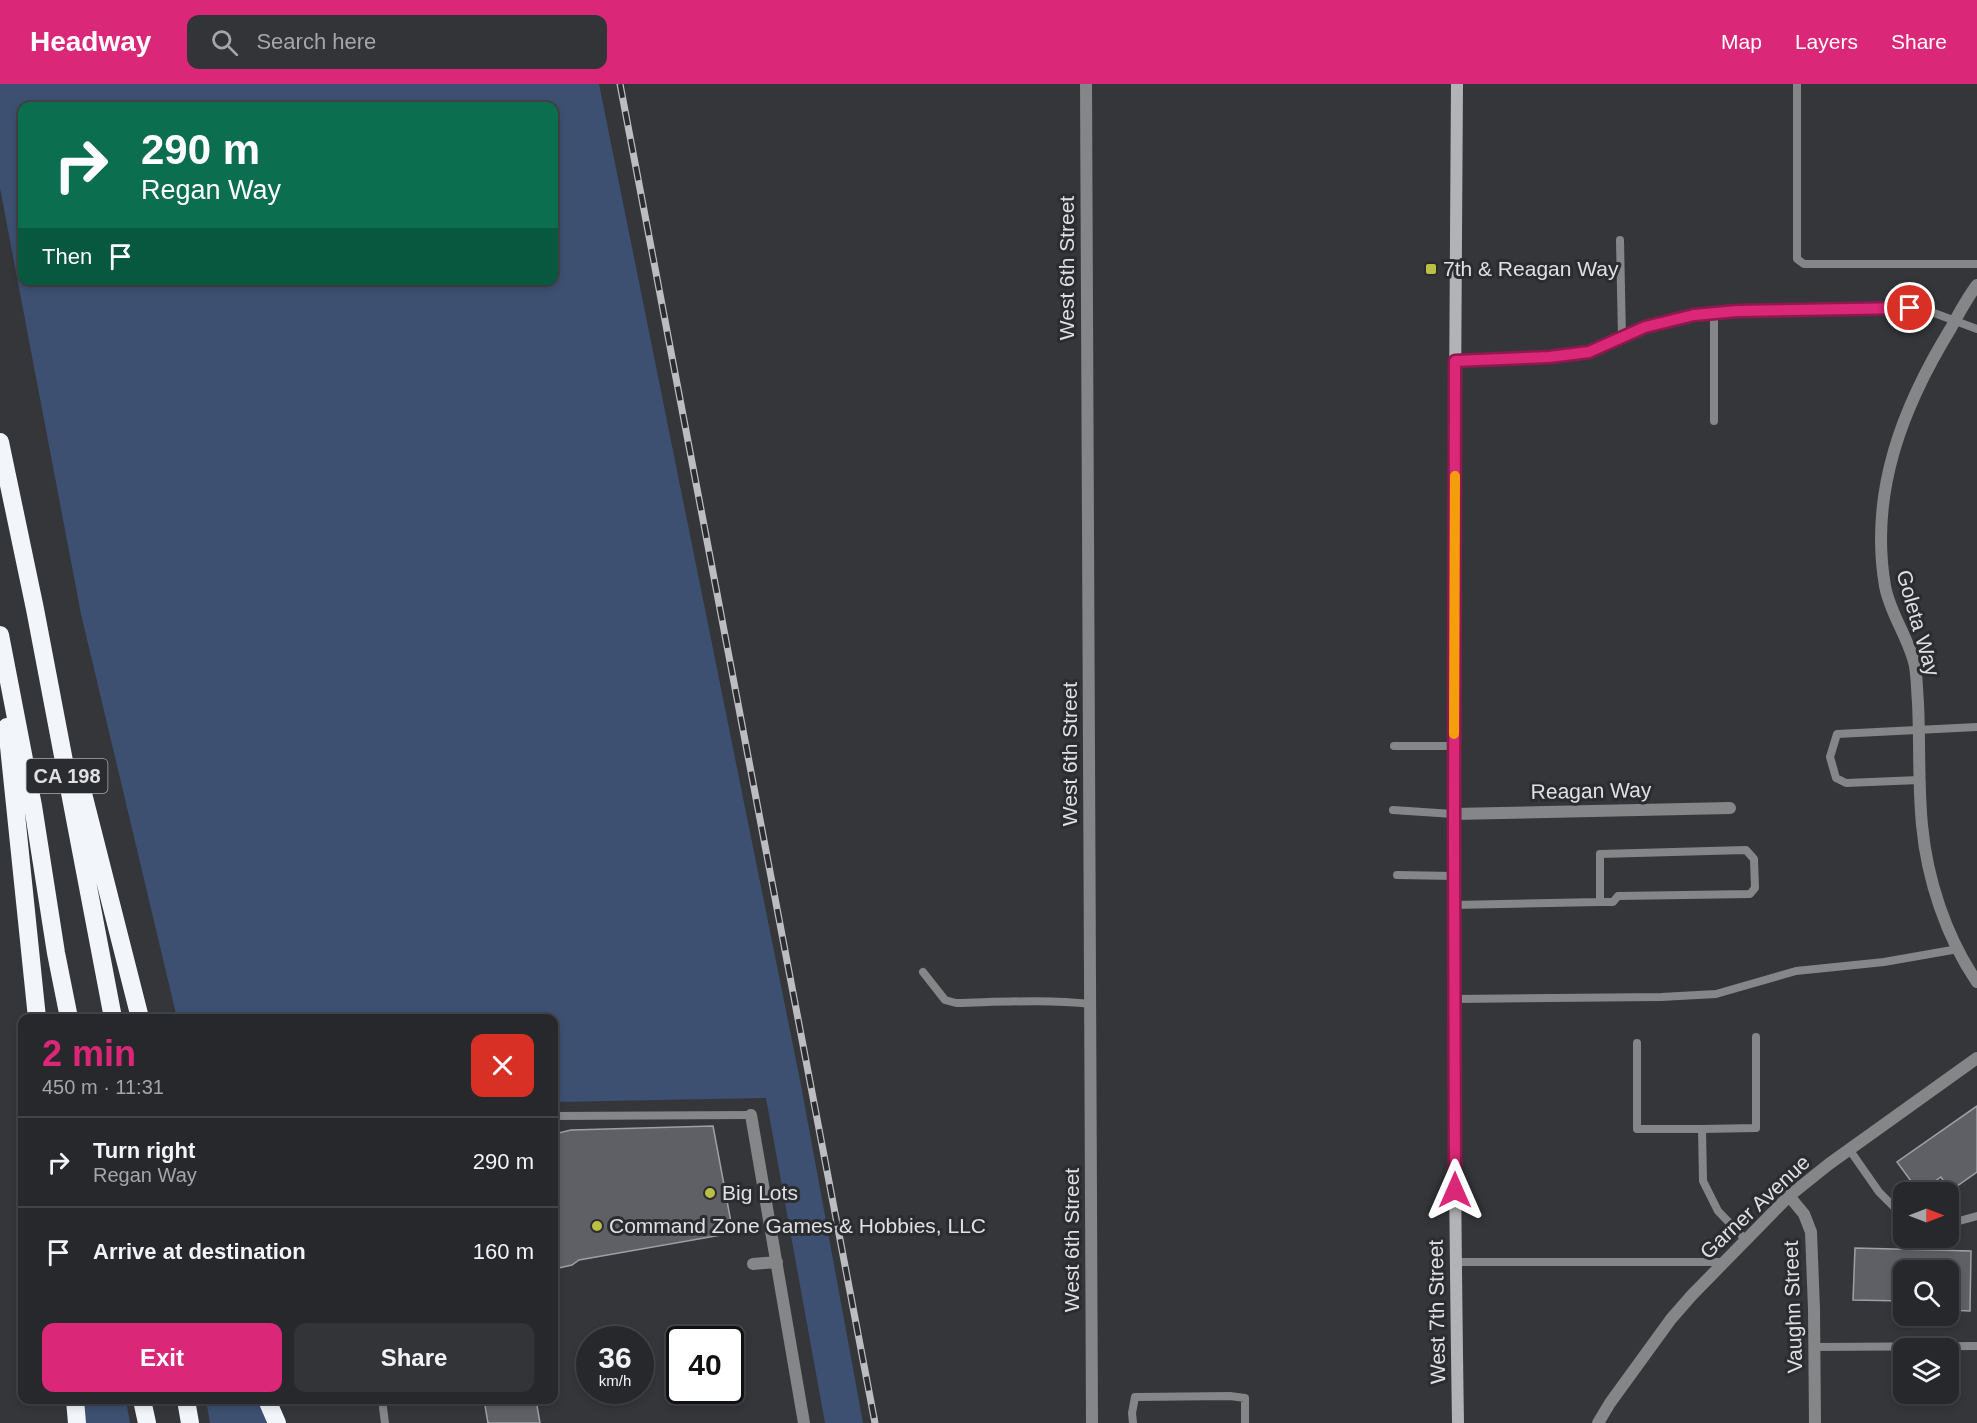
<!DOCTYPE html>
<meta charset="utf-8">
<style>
body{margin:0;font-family:Helvetica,sans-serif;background:#333438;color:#f1f3f6;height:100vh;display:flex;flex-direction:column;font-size:22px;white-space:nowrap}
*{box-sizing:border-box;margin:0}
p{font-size:20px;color:#a4a6a9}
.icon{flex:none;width:33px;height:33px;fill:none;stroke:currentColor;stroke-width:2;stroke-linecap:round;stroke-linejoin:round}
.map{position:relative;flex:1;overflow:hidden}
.drawer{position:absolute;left:18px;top:930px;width:540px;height:390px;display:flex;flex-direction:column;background:#27282c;border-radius:12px;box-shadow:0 3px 9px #0003,0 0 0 2px #434448}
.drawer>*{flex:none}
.hud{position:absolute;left:18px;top:18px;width:540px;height:183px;border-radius:12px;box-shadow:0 3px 9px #0003,0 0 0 2px #434448;background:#0b6e4f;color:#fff;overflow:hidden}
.needle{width:39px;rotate:90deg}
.buttons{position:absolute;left:1893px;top:1098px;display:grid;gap:12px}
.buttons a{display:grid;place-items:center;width:66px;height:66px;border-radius:12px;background:#27282c;box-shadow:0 3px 9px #0003,0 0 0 2px #434448;font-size:30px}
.speed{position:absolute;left:576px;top:1242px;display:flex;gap:12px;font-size:30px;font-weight:700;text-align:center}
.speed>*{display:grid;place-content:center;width:78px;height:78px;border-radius:50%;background:#27282c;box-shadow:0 3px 9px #0003,0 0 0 2px #434448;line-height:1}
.speed small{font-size:15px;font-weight:400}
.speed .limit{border:3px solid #111;border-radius:9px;background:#fff;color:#111}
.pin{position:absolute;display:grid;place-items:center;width:51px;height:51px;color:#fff;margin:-26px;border:3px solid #fff;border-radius:50%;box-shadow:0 2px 6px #0007}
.me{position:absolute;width:66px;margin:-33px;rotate:0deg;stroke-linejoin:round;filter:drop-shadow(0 0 4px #0008)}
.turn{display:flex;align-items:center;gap:21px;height:126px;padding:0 24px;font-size:27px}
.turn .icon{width:78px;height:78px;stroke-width:2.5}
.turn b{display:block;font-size:42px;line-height:51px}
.then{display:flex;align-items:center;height:57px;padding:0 24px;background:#0003;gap:12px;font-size:22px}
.round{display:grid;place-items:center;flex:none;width:63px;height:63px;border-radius:12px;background:#333438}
.overview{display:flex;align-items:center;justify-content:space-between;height:102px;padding:0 24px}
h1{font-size:36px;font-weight:700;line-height:45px;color:#db2777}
.button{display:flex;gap:12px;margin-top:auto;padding:12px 24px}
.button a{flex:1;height:69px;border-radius:12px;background:#db2777;color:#fff;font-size:24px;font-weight:700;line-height:69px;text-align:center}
.button a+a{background:#333438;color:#f1f3f6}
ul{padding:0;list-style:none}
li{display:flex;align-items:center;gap:18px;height:90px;padding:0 24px;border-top:2px solid #434448}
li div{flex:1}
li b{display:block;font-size:22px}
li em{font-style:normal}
header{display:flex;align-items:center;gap:36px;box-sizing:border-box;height:84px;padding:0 30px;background:#db2777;color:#fff}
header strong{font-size:28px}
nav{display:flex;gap:33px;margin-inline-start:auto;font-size:21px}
.search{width:420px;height:54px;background:#333438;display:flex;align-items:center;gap:15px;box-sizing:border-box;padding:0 21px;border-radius:12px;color:#a4a6a9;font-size:22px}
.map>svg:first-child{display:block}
.green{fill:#3d5071;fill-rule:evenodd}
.building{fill:#5e6065;stroke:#9ea0a5;stroke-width:1.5}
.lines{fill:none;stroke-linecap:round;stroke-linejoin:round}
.lane{stroke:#858688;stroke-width:8}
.street{stroke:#858688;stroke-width:12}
.secondary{stroke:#b1b3b6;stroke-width:12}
.highway{stroke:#f2f5fa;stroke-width:18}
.rail-casing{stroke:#bbbdc0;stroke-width:7}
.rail{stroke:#2a2c30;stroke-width:4.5;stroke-dasharray:14;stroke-linecap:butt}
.route-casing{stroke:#8e194d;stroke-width:15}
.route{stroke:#db2777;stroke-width:10}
.slow{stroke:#f59e0b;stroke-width:10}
.poi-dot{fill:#bbc044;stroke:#2a2c30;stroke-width:2}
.labels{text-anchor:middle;stroke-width:6;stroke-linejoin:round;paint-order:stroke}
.shield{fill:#2a2c30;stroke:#a8aaad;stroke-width:1.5}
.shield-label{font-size:20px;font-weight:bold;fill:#dee0e2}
.street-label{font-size:21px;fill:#dee0e2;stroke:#2a2c30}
.poi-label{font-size:21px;fill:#dee0e2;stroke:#2a2c30;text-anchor:start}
</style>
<header>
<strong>Headway</strong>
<div class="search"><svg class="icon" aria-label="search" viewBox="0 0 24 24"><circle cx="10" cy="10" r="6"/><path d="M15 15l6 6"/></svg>Search here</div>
<nav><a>Map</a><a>Layers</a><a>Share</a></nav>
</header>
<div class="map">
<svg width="1977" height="1339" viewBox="0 0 1977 1339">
<rect width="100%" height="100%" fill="#34363a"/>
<!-- green -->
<path class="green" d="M0 0H599L801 1001 863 1339H825L766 1014 554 1018V934H177L81 530 0 104ZM22 22H554V196H22Z
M83 1316H126L130 1339H84Z
M206 1316H259L269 1339H210Z"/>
<!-- building -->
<path class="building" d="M1977 1022V1088L1950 1107 1941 1093 1919 1108 1897 1078Z
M713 1042 733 1149 579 1176 572 1181 554 1185V1050L571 1046Z
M1855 1164 1971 1167 1970 1227 1948 1226V1186H1904V1217L1853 1216Z
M484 1316H536L540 1339H488Z"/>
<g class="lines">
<!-- lane -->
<path class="lane" d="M1797 0V175L1804 180H1977
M1620 156 1622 254
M1714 229V337
M1455 277 1567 272 1589 268 1645 243 1694 231 1737 227 1909 224 1926 226 1977 245
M1394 662H1454
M1919 696 1846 699 1836 694 1830 673 1837 650 1977 643
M1393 726 1453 730
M1397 791 1454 792
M1454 821 1600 818H1613L1618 812 1750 810 1755 804 1754 775 1746 766 1600 770V818
M923 888 945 916 956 919C1001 918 1045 915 1091 920
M1454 915 1661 913 1716 910 1796 887 1884 878 1958 865
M1637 959V1045H1702L1703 1097 1718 1127 1746 1156
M554 1032 751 1031
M1702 1045 1756 1044V953
M1849 1065 1879 1108 1904 1133
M1948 1140 1977 1132
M1455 1178H1724
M1814 1263 1977 1262
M382 1316 385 1339
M1133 1339 1132 1329 1135 1313 1230 1312 1245 1314V1339"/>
<!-- street -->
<path class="street" d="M1086 0 1092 1339
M1977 201C1967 214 1959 229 1951 244 1903 322 1869 408 1885 502 1890 530 1909 554 1915 582 1917 594 1917 607 1918 619 1920 660 1918 700 1922 741 1927 795 1946 853 1977 898
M1453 730 1730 724
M751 1031 804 1339
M1789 1112 1804 1130 1811 1148 1814 1225 1815 1339
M753 1180 777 1178
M1598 1339 1610 1319 1671 1235 1692 1211 1789 1112 1829 1080 1977 974"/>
<!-- secondary -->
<path class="secondary" d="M1457 0C1454 446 1451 893 1458 1339"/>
<!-- highway -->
<path class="highway" d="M0 358 35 525 113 934
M0 551 33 722 56 869 69 934
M7 643 37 934
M77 686 140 934
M75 1316 77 1339
M142 1316 147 1339
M186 1316 190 1339
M267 1316 277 1339"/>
<!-- rail casing -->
<g class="rail-casing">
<path id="rail" d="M620 0 875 1339"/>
</g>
<!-- rail -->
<use href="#rail" class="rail"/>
</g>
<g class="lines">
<!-- route casing -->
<g class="route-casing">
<path id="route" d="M1455 1106 1454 751 1455 277 1549 273 1589 268 1645 243 1694 231 1737 227 1910 224"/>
</g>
<!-- route -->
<use href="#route" class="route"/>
<!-- slow -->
<path class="slow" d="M1454 650 1455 392"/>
</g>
<!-- markers -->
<g class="poi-dot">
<rect x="1425" y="179" width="12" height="12" rx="3"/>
<circle cx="710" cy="1109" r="6"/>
<circle cx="597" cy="1142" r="6"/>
</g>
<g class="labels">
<!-- shield labels -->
<rect class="shield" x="26.5" y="675" width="81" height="34" rx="4.5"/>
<g class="shield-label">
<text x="67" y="699">CA 198</text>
</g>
<!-- street labels -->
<g class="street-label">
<text transform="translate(1067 184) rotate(-90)" y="7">West 6th Street</text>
<text transform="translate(1918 539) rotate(74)" y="7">Goleta Way</text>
<text transform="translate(1070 670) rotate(-90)" y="7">West 6th Street</text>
<text transform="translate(1591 707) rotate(-1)" y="7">Reagan Way</text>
<text transform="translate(1755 1123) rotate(-43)" y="7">Garner Avenue</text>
<text transform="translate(1072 1156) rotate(-90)" y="7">West 6th Street</text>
<text transform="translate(1793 1223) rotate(-92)" y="7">Vaughn Street</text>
<text transform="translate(1437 1228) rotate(-91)" y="7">West 7th Street</text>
</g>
<!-- poi labels -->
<g class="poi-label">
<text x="1443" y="192">7th &amp; Reagan Way</text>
<text x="722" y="1116">Big Lots</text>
<text x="609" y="1149">Command Zone Games &amp; Hobbies, LLC</text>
</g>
</g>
</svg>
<div class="buttons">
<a><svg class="needle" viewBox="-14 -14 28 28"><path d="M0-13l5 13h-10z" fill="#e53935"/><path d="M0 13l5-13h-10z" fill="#a4a6a9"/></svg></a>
<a><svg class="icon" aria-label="search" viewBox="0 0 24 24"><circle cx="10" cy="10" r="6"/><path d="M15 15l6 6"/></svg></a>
<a><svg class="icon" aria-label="layers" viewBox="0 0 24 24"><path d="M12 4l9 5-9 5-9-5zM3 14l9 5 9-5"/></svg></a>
</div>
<div class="speed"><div>36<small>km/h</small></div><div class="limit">40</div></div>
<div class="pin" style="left:1910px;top:224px;background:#d93025"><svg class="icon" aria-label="arrive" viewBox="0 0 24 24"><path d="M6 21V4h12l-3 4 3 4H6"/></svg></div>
<svg class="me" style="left:1455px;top:1106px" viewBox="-20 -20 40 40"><path d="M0-17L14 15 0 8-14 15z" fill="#db2777" stroke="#fff" stroke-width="4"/></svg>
<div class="hud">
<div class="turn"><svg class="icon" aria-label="right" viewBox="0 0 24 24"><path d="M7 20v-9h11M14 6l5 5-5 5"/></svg><div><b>290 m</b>Regan Way</div></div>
<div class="then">Then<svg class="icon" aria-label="arrive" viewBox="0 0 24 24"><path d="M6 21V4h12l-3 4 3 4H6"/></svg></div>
</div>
<section class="drawer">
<div class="overview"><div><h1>2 min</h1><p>450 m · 11:31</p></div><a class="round" style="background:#d93025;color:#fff"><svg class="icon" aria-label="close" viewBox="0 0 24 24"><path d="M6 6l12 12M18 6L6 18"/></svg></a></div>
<ul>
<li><svg class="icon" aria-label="right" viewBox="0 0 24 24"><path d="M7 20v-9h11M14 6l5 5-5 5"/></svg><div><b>Turn right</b><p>Regan Way</p></div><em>290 m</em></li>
<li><svg class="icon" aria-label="arrive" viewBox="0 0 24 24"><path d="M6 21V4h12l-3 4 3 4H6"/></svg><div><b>Arrive at destination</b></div><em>160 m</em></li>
</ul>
<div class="button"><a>Exit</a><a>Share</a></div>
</section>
</div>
